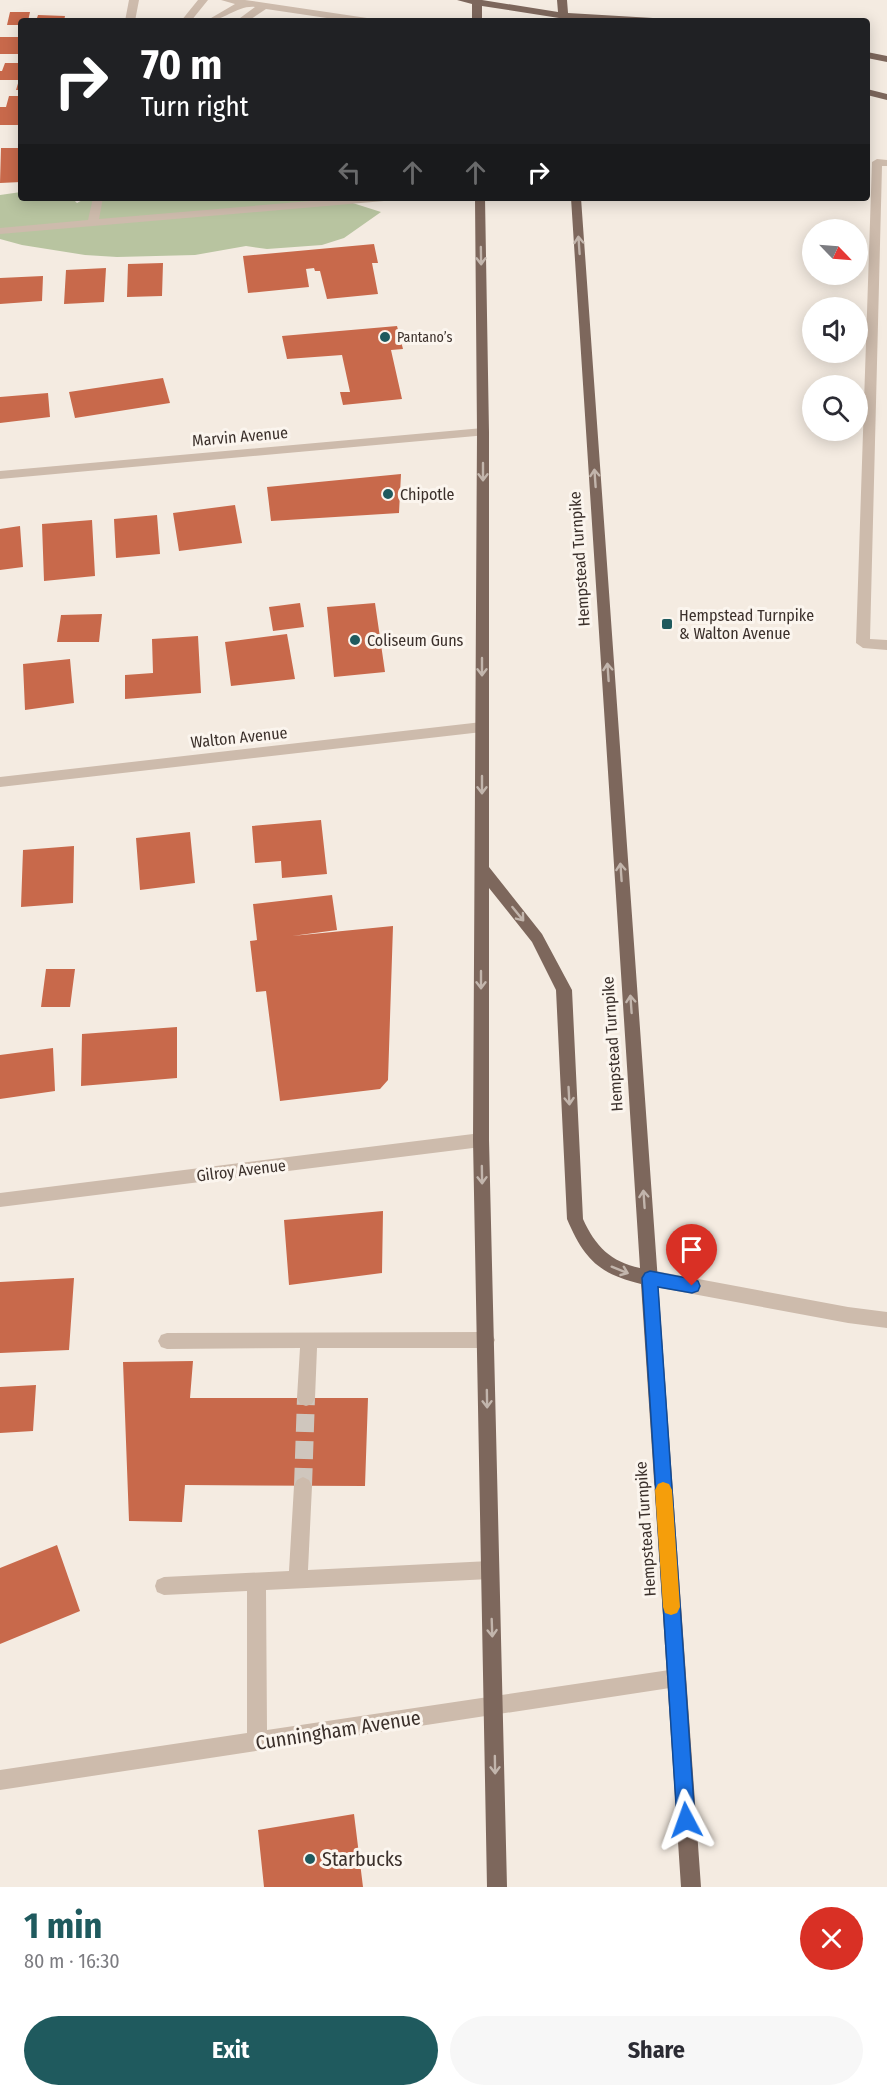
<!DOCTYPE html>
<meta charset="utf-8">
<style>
body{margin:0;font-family:"Fira Sans Condensed",sans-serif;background:#f7f7f7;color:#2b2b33;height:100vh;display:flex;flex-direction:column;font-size:22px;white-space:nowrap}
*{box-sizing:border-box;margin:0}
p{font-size:20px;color:#7c7c81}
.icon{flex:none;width:33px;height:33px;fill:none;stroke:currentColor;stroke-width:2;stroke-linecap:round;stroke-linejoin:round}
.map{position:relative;height:1887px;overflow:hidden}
.details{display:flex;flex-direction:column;background:#fff;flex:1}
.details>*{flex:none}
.banner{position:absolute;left:18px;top:18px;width:852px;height:183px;border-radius:6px;box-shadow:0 3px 15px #0003;background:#202124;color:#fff;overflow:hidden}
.needle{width:39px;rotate:115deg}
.tools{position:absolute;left:802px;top:219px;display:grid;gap:12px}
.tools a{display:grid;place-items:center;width:66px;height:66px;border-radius:50%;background:#fff;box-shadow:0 3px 15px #0003;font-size:30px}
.pin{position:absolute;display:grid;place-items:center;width:51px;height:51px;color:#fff;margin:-62px -26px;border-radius:50% 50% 50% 0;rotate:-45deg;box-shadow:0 0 6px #0007}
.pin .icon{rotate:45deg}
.me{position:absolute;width:66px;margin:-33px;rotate:356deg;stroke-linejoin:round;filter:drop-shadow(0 0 4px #0008)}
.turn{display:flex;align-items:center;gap:21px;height:126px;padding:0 24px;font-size:27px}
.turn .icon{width:78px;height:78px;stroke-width:2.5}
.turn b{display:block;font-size:42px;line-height:51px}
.lanes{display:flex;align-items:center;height:57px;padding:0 24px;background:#0003;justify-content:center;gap:30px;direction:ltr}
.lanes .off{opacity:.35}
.round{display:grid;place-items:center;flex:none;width:63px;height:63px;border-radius:32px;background:#f7f7f7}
.summary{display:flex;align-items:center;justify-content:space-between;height:102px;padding:0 24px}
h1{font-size:36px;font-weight:700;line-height:45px;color:#1f5a5e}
.primary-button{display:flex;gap:12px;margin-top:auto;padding:12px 24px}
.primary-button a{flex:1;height:69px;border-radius:36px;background:#1f5a5e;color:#fff;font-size:24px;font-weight:700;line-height:69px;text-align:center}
.primary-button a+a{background:#f7f7f7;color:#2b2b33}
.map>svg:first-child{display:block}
.green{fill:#b8c4a0}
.building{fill:#c8694b}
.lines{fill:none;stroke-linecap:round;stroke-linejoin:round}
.minor-tunnel{stroke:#cfc6bd;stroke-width:18;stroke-dasharray:18 9;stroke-linecap:butt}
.minor{fill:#cdbbac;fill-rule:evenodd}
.major{fill:#7d675c;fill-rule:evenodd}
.oneway{stroke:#c2b5ac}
.route{fill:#1a73e8;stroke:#114b97;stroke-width:1.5}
.slow{fill:#f59e0b}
.poi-dot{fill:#1f5a5e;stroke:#fbf5ee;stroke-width:2}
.labels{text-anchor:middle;stroke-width:6;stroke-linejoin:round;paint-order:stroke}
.far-poi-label{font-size:14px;fill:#3b302b;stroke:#fbf5ee;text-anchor:start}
.street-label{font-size:16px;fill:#3b302b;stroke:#fbf5ee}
.poi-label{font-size:16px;fill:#3b302b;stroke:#fbf5ee;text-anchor:start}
.near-street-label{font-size:20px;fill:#3b302b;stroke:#fbf5ee}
.near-poi-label{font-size:20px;fill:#3b302b;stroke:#fbf5ee;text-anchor:start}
</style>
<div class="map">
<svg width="887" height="1887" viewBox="0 0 887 1887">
<rect width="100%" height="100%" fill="#f4ebe1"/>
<!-- green -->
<path class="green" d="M21 192V198H72L77 203 86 198H337L381 212 344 238 322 245 267 249 246 246 195 255 117 257 85 255 22 245 0 239V195Z"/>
<!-- building -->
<path class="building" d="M10 12H30L28 21H21V25H7Z
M38 15 65 16 64 21H36Z
M0 37H21V54H0Z
M5 63H21V90H16L19 80H0V71H2Z
M9 96H21V125H0V107H6Z
M1 148H21V182L0 183Z
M374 244 378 263H372L378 294 327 299 320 271H315L314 268 306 269 309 287 248 293 243 256Z
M163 263 162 296 127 297 128 264Z
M106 268 104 302 64 304 66 270Z
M43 276 42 301 0 304V278Z
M397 326 403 349 391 350 402 399 343 405 340 392H350L342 355 287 359 282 336Z
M163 378 170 403 75 418 69 392Z
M48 393 50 417 0 423V397Z
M401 474 399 513 271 521 267 487Z
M235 505 242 543 179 551 173 513Z
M157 515 160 554 116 558 114 519Z
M92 520 95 576 44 581 42 524Z
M20 526 23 567 0 570V529Z
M300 603 304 627 273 631 269 607Z
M375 603 385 672 334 677 327 607Z
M102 614 99 642H57L61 615Z
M287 634 295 679 231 686 225 642Z
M198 636 201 693 125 699V675L153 673 152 639Z
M70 659 74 703 25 710 23 664Z
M321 820 327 874 282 878 281 861 255 863 252 826Z
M190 832 195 883 140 890 136 838Z
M74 846 73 903 21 907 23 850Z
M332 895 337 930 292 936 393 926 388 1080 380 1089 280 1101 266 991 256 992 250 941 257 940 253 904Z
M46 969H75L70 1007H41Z
M177 1027V1078L81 1086 82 1034Z
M53 1048 55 1091 0 1099V1055Z
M383 1211 382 1273 289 1285 284 1220Z
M74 1278 69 1350 0 1353V1282Z
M193 1361 190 1398H368L365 1486 185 1485 182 1522 129 1521 123 1362Z
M36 1385 33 1431 0 1433V1387Z
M57 1545 80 1611 0 1644V1568Z
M354 1814 363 1887H264L258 1830Z"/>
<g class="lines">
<!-- minor-tunnel -->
<path class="minor-tunnel" d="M303 1486 306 1398"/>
<!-- minor -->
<path class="minor" d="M129 0H139L135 21H125Z
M198 0H208L191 21H181Z
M221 0H245L367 18 372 21H347L266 9 248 21H236L255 7C238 5 224 21 206 21L235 4Z
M877 159 887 160V166H882L870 639 887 640V650L863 648 856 643 872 162Z
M93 198H103L99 219 346 198H389L384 201 0 234V228L88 220Z
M483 428 489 432 487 435 0 479V471Z
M482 722 489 727 482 732 0 787V777Z
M481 1133 487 1135 489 1140 487 1145 481 1147 0 1207V1193Z
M650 1270 848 1307 887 1312V1328L848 1323 650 1286 644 1283 642 1278 644 1273Z
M486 1332 492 1334 495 1340 492 1346 486 1348H317L315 1398 312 1404 306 1406 300 1404 297 1398 300 1348 167 1349 161 1347 158 1341 161 1335 167 1333Z
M303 1477 309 1480 312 1486 308 1570 490 1561 497 1564 499 1570 497 1576 490 1579 266 1590 267 1730 676 1669 683 1672 686 1679 683 1686 0 1790V1770L247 1733V1591L164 1595 157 1592 155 1586 157 1580 164 1577 289 1571 294 1486 297 1480Z"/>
<!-- major -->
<path class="major" d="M457 0H482L558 12 557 0H567L568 13 653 18 658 21 569 19V21H559V18L482 6V21H472V4Z
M867 52 887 56V62L867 58Z
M867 89 887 94V100L867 95Z
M475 198H485L489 432V867L542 934 572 990 583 1219C595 1246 611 1262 640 1268L571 198H581L701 1887H681L641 1284C599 1274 584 1259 567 1219L556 990 532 942 489 888V1140L507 1887H487L473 1140 477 432Z"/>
</g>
<!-- one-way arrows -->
<defs><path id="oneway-shaft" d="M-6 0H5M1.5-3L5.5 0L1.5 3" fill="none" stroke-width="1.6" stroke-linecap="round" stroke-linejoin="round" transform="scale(1.5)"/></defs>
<g class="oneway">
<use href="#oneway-shaft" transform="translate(579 245) rotate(-94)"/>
<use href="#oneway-shaft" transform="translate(481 256) rotate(89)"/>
<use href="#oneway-shaft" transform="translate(483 472) rotate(90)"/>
<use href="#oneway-shaft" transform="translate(595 478) rotate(-94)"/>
<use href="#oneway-shaft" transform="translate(482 667) rotate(90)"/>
<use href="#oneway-shaft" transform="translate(608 672) rotate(-94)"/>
<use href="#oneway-shaft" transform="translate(482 785) rotate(90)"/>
<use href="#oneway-shaft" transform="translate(621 872) rotate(-94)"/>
<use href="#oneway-shaft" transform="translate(518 914) rotate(51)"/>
<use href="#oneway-shaft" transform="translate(481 980) rotate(90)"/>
<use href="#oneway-shaft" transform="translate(631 1004) rotate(-94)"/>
<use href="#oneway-shaft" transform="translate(569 1096) rotate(87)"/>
<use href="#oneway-shaft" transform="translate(482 1175) rotate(89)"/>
<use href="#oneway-shaft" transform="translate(644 1199) rotate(-94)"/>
<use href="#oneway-shaft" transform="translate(620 1270) rotate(22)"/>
<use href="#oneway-shaft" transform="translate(487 1399) rotate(89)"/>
<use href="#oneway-shaft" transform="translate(492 1628) rotate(88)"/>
<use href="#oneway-shaft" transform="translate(495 1765) rotate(89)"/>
</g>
<!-- route -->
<path class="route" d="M650 1271 692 1279 698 1281 700 1286 698 1291 692 1293 658 1287 695 1820 693 1826 686 1829 680 1826 677 1820 642 1278 645 1273Z"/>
<!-- slow -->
<path class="slow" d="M663 1482 669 1484 672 1490 680 1607 677 1613 671 1615 665 1613 663 1607 655 1490 658 1484Z"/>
<!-- markers -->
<g class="poi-dot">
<circle cx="385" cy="337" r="6"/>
<circle cx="388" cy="494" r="6"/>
<rect x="661" y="618" width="12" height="12" rx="3"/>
<circle cx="355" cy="640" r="6"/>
<circle cx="310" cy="1859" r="6"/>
</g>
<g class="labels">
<!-- far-poi labels -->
<g class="far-poi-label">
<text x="397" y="342">Pantano’s</text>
</g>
<!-- street labels -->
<g class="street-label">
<text transform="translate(240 436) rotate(-5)" y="6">Marvin Avenue</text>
<text transform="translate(579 559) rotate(-94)" y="6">Hempstead Turnpike</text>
<text transform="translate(239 737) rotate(-6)" y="6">Walton Avenue</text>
<text transform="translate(612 1044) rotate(-94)" y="6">Hempstead Turnpike</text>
<text transform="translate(241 1170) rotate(-7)" y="6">Gilroy Avenue</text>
<text transform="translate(645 1529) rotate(-94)" y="6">Hempstead Turnpike</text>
</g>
<!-- poi labels -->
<g class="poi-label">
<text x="400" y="500">Chipotle</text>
<text x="679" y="621">Hempstead Turnpike<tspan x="679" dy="18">&amp; Walton Avenue</tspan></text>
<text x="367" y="646">Coliseum Guns</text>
</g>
<!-- near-street labels -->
<g class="near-street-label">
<text transform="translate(338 1730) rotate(-9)" y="7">Cunningham Avenue</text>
</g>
<!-- near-poi labels -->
<g class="near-poi-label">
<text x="322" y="1866">Starbucks</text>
</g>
</g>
</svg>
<div class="tools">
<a><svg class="needle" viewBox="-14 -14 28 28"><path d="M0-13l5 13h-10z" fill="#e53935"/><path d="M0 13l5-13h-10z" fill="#7c7c81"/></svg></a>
<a><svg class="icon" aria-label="sound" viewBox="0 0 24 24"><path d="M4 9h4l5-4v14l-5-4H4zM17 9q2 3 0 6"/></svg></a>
<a><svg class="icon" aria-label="search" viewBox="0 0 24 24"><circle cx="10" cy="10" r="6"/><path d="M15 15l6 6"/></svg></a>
</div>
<div class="pin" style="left:692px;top:1286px;background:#d93025"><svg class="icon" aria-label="arrive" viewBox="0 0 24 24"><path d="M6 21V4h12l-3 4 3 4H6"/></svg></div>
<svg class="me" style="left:686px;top:1820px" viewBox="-20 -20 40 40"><path d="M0-17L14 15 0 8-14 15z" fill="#1a73e8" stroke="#fff" stroke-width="4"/></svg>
<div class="banner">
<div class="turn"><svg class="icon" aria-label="right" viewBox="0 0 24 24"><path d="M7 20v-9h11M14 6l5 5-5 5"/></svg><div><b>70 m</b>Turn right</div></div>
<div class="lanes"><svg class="icon off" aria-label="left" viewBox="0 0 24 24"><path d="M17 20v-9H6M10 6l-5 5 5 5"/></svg><svg class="icon off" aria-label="ahead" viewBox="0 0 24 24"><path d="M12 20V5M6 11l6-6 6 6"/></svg><svg class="icon off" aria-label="ahead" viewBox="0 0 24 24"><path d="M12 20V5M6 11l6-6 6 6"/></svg><svg class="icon" aria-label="right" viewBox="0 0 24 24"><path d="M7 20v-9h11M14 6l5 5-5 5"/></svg></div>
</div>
</div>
<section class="details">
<div class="summary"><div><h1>1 min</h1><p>80 m · 16:30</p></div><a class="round" style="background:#d93025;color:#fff"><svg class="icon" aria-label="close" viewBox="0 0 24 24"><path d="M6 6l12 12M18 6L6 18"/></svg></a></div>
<div class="primary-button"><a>Exit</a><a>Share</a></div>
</section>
